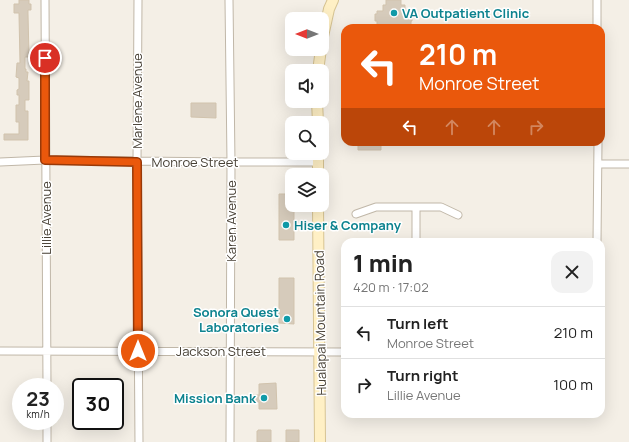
<!DOCTYPE html>
<meta charset="utf-8">
<style>
body{margin:0;font-family:Manrope,sans-serif;background:#f2f2f2;color:#222;height:100vh;display:flex;flex-direction:column;font-size:15px;white-space:nowrap}
*{box-sizing:border-box;margin:0}
p{font-size:13px;color:#767676}
.icon{flex:none;width:22px;height:22px;fill:none;stroke:currentColor;stroke-width:2;stroke-linecap:round;stroke-linejoin:round}
.map{position:relative;flex:1;overflow:hidden}
.panel{position:absolute;left:341px;top:238px;width:264px;height:180px;display:flex;flex-direction:column;background:#fff;border-radius:12px;box-shadow:0 4px 16px #0002}
.panel>*{flex:none}
.top-card{position:absolute;left:341px;top:24px;width:264px;height:122px;border-radius:12px;box-shadow:0 4px 16px #0002;background:#ea580c;color:#fff;overflow:hidden}
.needle{width:26px;rotate:270deg}
.fabs{position:absolute;left:285px;top:12px;display:grid;gap:8px}
.fabs a{display:grid;place-items:center;width:44px;height:44px;border-radius:8px;background:#fff;box-shadow:0 4px 16px #0002;font-size:20px}
.speed{position:absolute;left:12px;top:378px;display:flex;gap:8px;font-size:20px;font-weight:700;text-align:center}
.speed>*{display:grid;place-content:center;width:52px;height:52px;border-radius:50%;background:#fff;box-shadow:0 4px 16px #0002;line-height:1}
.speed small{font-size:10px;font-weight:400}
.speed .limit{border:2px solid #111;border-radius:6px;background:#fff;color:#111}
.pin{position:absolute;display:grid;place-items:center;width:34px;height:34px;color:#fff;margin:-17px;border:2px solid #fff;border-radius:50%;box-shadow:0 1px 4px #0007}
.me{position:absolute;width:44px;margin:-22px;rotate:0deg;stroke-linejoin:round;filter:drop-shadow(0 0 3px #0008)}
.turn{display:flex;align-items:center;gap:14px;height:84px;padding:0 12px;font-size:18px}
.turn .icon{width:52px;height:52px;stroke-width:2.5}
.turn b{display:block;font-size:28px;line-height:34px}
.lanes{display:flex;align-items:center;height:38px;padding:0 12px;background:#0003;justify-content:center;gap:20px;direction:ltr}
.lanes .off{opacity:.35}
.round{display:grid;place-items:center;flex:none;width:42px;height:42px;border-radius:12px;background:#f2f2f2}
.summary{display:flex;align-items:center;justify-content:space-between;height:68px;padding:0 12px}
h1{font-size:24px;font-weight:800;line-height:30px}
ul{padding:0;list-style:none}
li{display:flex;align-items:center;gap:12px;height:52px;padding:0 12px;border-top:1px solid #e0e0e0}
li div{flex:1}
li b{display:block;font-size:15px}
li em{font-style:normal}
.map>svg:first-child{display:block}
.building{fill:#d6cbbb;stroke:#d1c3ad}
.lines{fill:none;stroke-linecap:round;stroke-linejoin:round}
.street-casing{stroke:#c0b7a8;stroke-width:9}
.secondary-casing{stroke:#d7c493;stroke-width:12}
.street{stroke:#fff;stroke-width:7}
.secondary{stroke:#fff0c5;stroke-width:10}
.route-casing{stroke:#983908;stroke-width:10}
.route{stroke:#ea580c;stroke-width:7}
.culture-dot{fill:#0f9aa8;stroke:#fff;stroke-width:1.5}
.labels{text-anchor:middle;stroke-width:3;stroke-linejoin:round;paint-order:stroke}
.culture-label{font-size:13px;font-weight:bold;fill:#0d838f;stroke:#fff;text-anchor:start}
.street-label{font-size:13px;fill:#474035;stroke:#fff}
</style>
<div class="map">
<svg width="629" height="442" viewBox="0 0 629 442">
<rect width="100%" height="100%" fill="#f4efe6"/>
<!-- building -->
<path class="building" d="M19 0H29V4H31V10H28V14L29 57H25V69H26V72H28L27 81H29V100H25V111H28V140H4V134H19V122H16V105H19V95H17V90L19 89V78L16 77 17 63H20L19 14V13H14V4H19Z
M386 0H401V5H405V11H411V15H412V21H411V26H405V28H383V26H377V21H375V14H377V11H383V5H386Z
M191 103H216V118L191 117Z
M358 142H381V150H358Z
M279 194H292V205H294V240H279Z
M279 278H294V324L279 323Z
M276 383 277 409H259V402H251V395H259V384Z
M258 430H271V442H257V431H258Z
M286 430H299V442H286Z"/>
<g class="lines">
<!-- street casing -->
<g class="street-casing">
<path id="street" d="M45 0 47 387
M138 0 137 162 139 442
M229 0 231 162 230 442
M597 0V28
M0 162 45 160 231 162H318
M598 164H629
M356 214 376 207H441L458 215
M416 242V207
M597 242 598 142
M0 351 345 352
M47 421V442"/>
</g>
<!-- secondary casing -->
<g class="secondary-casing">
<path id="secondary" d="M322 41 329 9 333 0
M318 71 321 49
M317 101 318 123
M318 153V175
M318 205 320 442"/>
</g>
<!-- street -->
<use href="#street" class="street"/>
<!-- secondary -->
<use href="#secondary" class="secondary"/>
</g>
<g class="lines">
<!-- route casing -->
<g class="route-casing">
<path id="route" d="M45 58V160L137 162 138 351"/>
</g>
<!-- route -->
<use href="#route" class="route"/>
</g>
<!-- markers -->
<g class="culture-dot">
<circle cx="394" cy="13" r="4"/>
<circle cx="286" cy="225" r="4"/>
<circle cx="287" cy="319" r="4"/>
<circle cx="264" cy="398" r="4"/>
</g>
<g class="labels">
<!-- culture labels -->
<g class="culture-label">
<text x="402" y="18">VA Outpatient Clinic</text>
<text x="294" y="230">Hiser &amp; Company</text>
<text x="279" y="317" text-anchor="end">Sonora Quest<tspan x="279" dy="15">Laboratories</tspan></text>
<text x="256" y="403" text-anchor="end">Mission Bank</text>
</g>
<!-- street labels -->
<g class="street-label">
<text transform="translate(137 101) rotate(-90)" y="5">Marlene Avenue</text>
<text x="195" y="167">Monroe Street</text>
<text transform="translate(46 218) rotate(-90)" y="5">Lillie Avenue</text>
<text transform="translate(231 221) rotate(-90)" y="5">Karen Avenue</text>
<text transform="translate(320 323) rotate(-91)" y="5">Hualapai Mountain Road</text>
<text x="221" y="356">Jackson Street</text>
</g>
</g>
</svg>
<div class="fabs">
<a><svg class="needle" viewBox="-14 -14 28 28"><path d="M0-13l5 13h-10z" fill="#e53935"/><path d="M0 13l5-13h-10z" fill="#767676"/></svg></a>
<a><svg class="icon" aria-label="sound" viewBox="0 0 24 24"><path d="M4 9h4l5-4v14l-5-4H4zM17 9q2 3 0 6"/></svg></a>
<a><svg class="icon" aria-label="search" viewBox="0 0 24 24"><circle cx="10" cy="10" r="6"/><path d="M15 15l6 6"/></svg></a>
<a><svg class="icon" aria-label="layers" viewBox="0 0 24 24"><path d="M12 4l9 5-9 5-9-5zM3 14l9 5 9-5"/></svg></a>
</div>
<div class="speed"><div>23<small>km/h</small></div><div class="limit">30</div></div>
<div class="pin" style="left:45px;top:58px;background:#d93025"><svg class="icon" aria-label="arrive" viewBox="0 0 24 24"><path d="M6 21V4h12l-3 4 3 4H6"/></svg></div>
<svg class="me" style="left:138px;top:351px" viewBox="-20 -20 40 40"><circle r="17" fill="#ea580c" stroke="#fff" stroke-width="3"/><path d="M0-11L8 9 0 5-8 9z" fill="#fff"/></svg>
<div class="top-card">
<div class="turn"><svg class="icon" aria-label="left" viewBox="0 0 24 24"><path d="M17 20v-9H6M10 6l-5 5 5 5"/></svg><div><b>210 m</b>Monroe Street</div></div>
<div class="lanes"><svg class="icon" aria-label="left" viewBox="0 0 24 24"><path d="M17 20v-9H6M10 6l-5 5 5 5"/></svg><svg class="icon off" aria-label="ahead" viewBox="0 0 24 24"><path d="M12 20V5M6 11l6-6 6 6"/></svg><svg class="icon off" aria-label="ahead" viewBox="0 0 24 24"><path d="M12 20V5M6 11l6-6 6 6"/></svg><svg class="icon off" aria-label="right" viewBox="0 0 24 24"><path d="M7 20v-9h11M14 6l5 5-5 5"/></svg></div>
</div>
<section class="panel">
<div class="summary"><div><h1>1 min</h1><p>420 m · 17:02</p></div><a class="round"><svg class="icon" aria-label="close" viewBox="0 0 24 24"><path d="M6 6l12 12M18 6L6 18"/></svg></a></div>
<ul>
<li><svg class="icon" aria-label="left" viewBox="0 0 24 24"><path d="M17 20v-9H6M10 6l-5 5 5 5"/></svg><div><b>Turn left</b><p>Monroe Street</p></div><em>210 m</em></li>
<li><svg class="icon" aria-label="right" viewBox="0 0 24 24"><path d="M7 20v-9h11M14 6l5 5-5 5"/></svg><div><b>Turn right</b><p>Lillie Avenue</p></div><em>100 m</em></li>
</ul>
</section>
</div>
